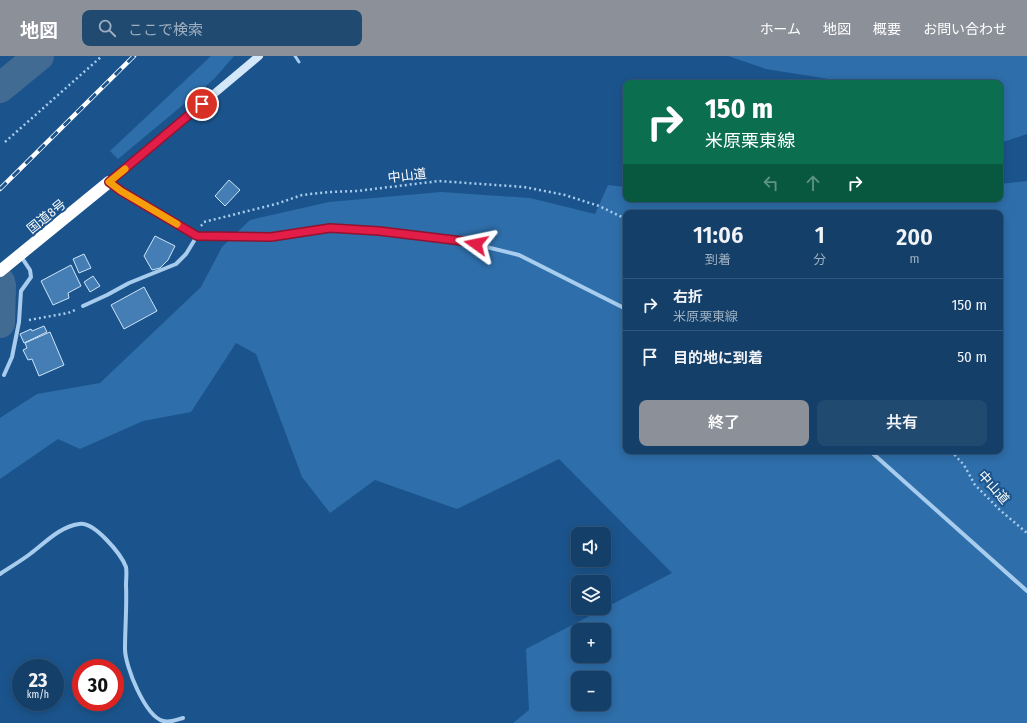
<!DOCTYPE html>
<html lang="ja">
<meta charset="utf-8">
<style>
body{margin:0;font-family:"Fira Sans Condensed","Noto Sans JP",sans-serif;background:#214a71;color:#f1f3f6;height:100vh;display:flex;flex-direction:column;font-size:15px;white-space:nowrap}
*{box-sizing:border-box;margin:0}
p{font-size:13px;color:#9dafc0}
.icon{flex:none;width:22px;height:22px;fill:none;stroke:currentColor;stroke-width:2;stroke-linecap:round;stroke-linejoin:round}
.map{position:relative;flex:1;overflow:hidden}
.details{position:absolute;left:623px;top:154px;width:380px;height:244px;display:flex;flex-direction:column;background:#143f69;border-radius:8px;box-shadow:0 2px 10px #0003,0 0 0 1px #33587d}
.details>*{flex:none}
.top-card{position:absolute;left:623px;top:24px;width:380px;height:122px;border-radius:8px;box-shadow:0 2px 10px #0003,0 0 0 1px #33587d;background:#0b6e4f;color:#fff;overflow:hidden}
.fabs{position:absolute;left:571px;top:471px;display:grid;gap:8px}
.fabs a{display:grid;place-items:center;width:40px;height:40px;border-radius:8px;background:#143f69;box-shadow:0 2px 10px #0003,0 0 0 1px #33587d;font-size:20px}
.speed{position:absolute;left:12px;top:603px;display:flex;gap:8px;font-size:20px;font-weight:700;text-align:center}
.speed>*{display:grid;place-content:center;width:52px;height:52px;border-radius:50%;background:#143f69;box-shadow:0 2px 10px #0003,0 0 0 1px #33587d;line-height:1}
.speed small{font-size:10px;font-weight:400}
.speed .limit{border:6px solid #d22;background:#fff;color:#111}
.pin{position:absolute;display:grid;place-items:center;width:34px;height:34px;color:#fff;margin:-17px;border:2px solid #fff;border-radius:50%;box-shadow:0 1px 4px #0007}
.me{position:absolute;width:44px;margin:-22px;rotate:282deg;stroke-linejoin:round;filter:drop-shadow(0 0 3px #0008)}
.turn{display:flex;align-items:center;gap:14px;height:84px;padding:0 16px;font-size:18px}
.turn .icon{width:52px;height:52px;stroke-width:2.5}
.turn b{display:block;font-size:28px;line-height:34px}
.lanes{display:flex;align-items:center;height:38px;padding:0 16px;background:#0003;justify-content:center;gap:20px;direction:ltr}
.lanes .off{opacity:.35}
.eta{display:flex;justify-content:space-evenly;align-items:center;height:68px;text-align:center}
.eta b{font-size:24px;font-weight:600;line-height:28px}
.action{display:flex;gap:8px;margin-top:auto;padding:8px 16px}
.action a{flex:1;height:46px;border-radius:8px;background:#8c9099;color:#fff;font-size:16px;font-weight:600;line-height:46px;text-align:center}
.action a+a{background:#214a71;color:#f1f3f6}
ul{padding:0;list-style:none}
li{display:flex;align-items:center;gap:12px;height:52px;padding:0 16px;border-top:1px solid #33587d}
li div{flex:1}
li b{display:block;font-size:15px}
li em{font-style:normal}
header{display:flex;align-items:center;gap:24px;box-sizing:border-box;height:56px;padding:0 20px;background:#8c9099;color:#fff}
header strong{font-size:19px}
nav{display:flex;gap:22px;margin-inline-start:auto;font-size:14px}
.search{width:280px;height:36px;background:#214a71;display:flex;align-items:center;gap:10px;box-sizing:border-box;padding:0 14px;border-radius:8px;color:#9dafc0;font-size:15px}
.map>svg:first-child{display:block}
.green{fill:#2e6eaa;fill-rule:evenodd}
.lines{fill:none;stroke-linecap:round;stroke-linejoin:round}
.river{stroke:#426b93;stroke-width:30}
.building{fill:#447eb4;stroke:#cde4f9}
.path{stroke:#a7cced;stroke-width:2.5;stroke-dasharray:2 3;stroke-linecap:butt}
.lane{stroke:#a7cced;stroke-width:3}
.street{stroke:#a7cced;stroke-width:4}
.secondary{stroke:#d4e7f9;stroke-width:8}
.highway{stroke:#fff;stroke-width:12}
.rail-casing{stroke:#fff;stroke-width:4.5}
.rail{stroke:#1b548c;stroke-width:3;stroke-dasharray:9;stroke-linecap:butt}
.route-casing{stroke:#92132f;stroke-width:10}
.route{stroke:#e11d48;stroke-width:7}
.slow{stroke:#f59e0b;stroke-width:7}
.labels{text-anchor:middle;stroke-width:4;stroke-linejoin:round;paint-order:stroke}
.street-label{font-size:13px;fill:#fff;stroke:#1b548c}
</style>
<header>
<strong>地図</strong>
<div class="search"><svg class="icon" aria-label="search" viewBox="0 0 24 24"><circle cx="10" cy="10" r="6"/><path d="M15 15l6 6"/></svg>ここで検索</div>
<nav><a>ホーム</a><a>地図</a><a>概要</a><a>お問い合わせ</a></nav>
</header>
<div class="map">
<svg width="1027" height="667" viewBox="0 0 1027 667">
<rect width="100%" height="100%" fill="#1b548c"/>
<!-- green -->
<path class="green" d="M211 0H234L214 23 118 103 110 95Z
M728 0H1027V78L1000 87V27H843L841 25 766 13Z
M1027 125V667H513L529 654 526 593 672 517 559 403 457 453 375 424 330 457 302 421 256 298 236 287 191 356 143 365 80 393 58 383 0 423V362L37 338 100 327 201 231 222 191 250 164 329 146 441 136 530 142 595 158 608 129 626 131V143H1000V128ZM626 157H1000V395H626ZM578 574H604V600H578ZM578 622H604V648H578Z"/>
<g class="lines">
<!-- river -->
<path class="river" d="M0 32 39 0
M0 226 1 230 0 267"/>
</g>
<!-- building -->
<path class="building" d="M229 124 240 134 225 150 215 140Z
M155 180 175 190 168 204 160 212 152 214 144 200Z
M84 198 91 212 79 217 73 203Z
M71 209 81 230 68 237 69 242 53 249 41 225Z
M93 220 100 230 90 236 84 226Z
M144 231 157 255 124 273 111 249Z
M44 270 47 276 24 287 20 278 31 273 32 275Z
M50 276 64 309 39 320 32 303 28 304 23 294 27 292 25 287Z"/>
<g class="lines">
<!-- path -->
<path class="path" d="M5 86 102 0
M201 170 204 166 276 148 302 139 329 136 357 135 439 125 524 131 565 139 599 150 626 163
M29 264 68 257 75 254
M951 395 964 409 975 429 1001 455 1027 477"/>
<!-- lane -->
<path class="lane" d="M295 0 299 6"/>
<!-- street -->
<path class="street" d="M111 127 197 180 271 181 330 172 379 175 462 185 519 199 626 253
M83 250 107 239 129 227 176 208 186 198 197 180
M4 319 12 301 19 266 21 235 31 221 30 214 20 199
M870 395 1027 535
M0 518C10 511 21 505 30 498 45 487 59 471 79 468 94 465 121 498 126 511 127 516 126 524 126 529 127 550 125 572 125 593 125 610 145 660 163 665 169 667 177 664 183 662"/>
<!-- secondary -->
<path class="secondary" d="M109 126 259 0"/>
<!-- highway -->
<path class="highway" d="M0 215 109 126"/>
<!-- rail casing -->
<g class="rail-casing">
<path id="rail" d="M0 133 134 0"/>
</g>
<!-- rail -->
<use href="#rail" class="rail"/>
</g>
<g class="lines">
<!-- route casing -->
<g class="route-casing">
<path id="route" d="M202 48 109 126 121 135 197 180 271 181 330 172 379 175 462 185 476 188"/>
</g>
<!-- route -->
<use href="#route" class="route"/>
<!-- slow -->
<path class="slow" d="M125 113 109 126 121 135 177 168"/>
</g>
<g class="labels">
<!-- street labels -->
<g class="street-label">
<text transform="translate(407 119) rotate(-7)" y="5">中山道</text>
<text transform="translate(46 160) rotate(-39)" y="5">国道8号</text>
<text transform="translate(994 431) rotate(48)" y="5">中山道</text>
</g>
</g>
</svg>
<div class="fabs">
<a><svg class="icon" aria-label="sound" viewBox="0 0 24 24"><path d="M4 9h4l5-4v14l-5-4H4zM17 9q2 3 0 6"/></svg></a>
<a><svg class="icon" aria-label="layers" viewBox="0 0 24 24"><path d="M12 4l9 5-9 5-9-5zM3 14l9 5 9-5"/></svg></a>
<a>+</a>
<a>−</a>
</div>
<div class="speed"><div>23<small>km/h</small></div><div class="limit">30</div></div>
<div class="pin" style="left:202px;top:48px;background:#d93025"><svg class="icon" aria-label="arrive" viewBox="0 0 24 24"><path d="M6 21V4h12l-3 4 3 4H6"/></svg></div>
<svg class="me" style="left:476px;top:188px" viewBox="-20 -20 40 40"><path d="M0-17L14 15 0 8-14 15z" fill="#e11d48" stroke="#fff" stroke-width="4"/></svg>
<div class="top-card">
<div class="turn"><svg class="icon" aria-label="right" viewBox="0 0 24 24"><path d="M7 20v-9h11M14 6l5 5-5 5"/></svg><div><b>150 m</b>米原栗東線</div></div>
<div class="lanes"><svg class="icon off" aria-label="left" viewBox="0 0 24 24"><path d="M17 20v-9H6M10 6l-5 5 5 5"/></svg><svg class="icon off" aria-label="ahead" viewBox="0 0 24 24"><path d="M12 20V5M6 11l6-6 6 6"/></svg><svg class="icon" aria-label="right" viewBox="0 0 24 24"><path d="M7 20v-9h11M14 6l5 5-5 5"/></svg></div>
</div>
<section class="details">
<div class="eta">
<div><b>11:06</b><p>到着</p></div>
<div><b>1</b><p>分</p></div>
<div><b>200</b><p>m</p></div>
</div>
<ul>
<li><svg class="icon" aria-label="right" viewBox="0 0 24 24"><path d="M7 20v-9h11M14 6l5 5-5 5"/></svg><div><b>右折</b><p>米原栗東線</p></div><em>150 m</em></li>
<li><svg class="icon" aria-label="arrive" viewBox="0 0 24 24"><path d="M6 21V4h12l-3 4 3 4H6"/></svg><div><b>目的地に到着</b></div><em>50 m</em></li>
</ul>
<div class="action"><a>終了</a><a>共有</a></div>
</section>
</div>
